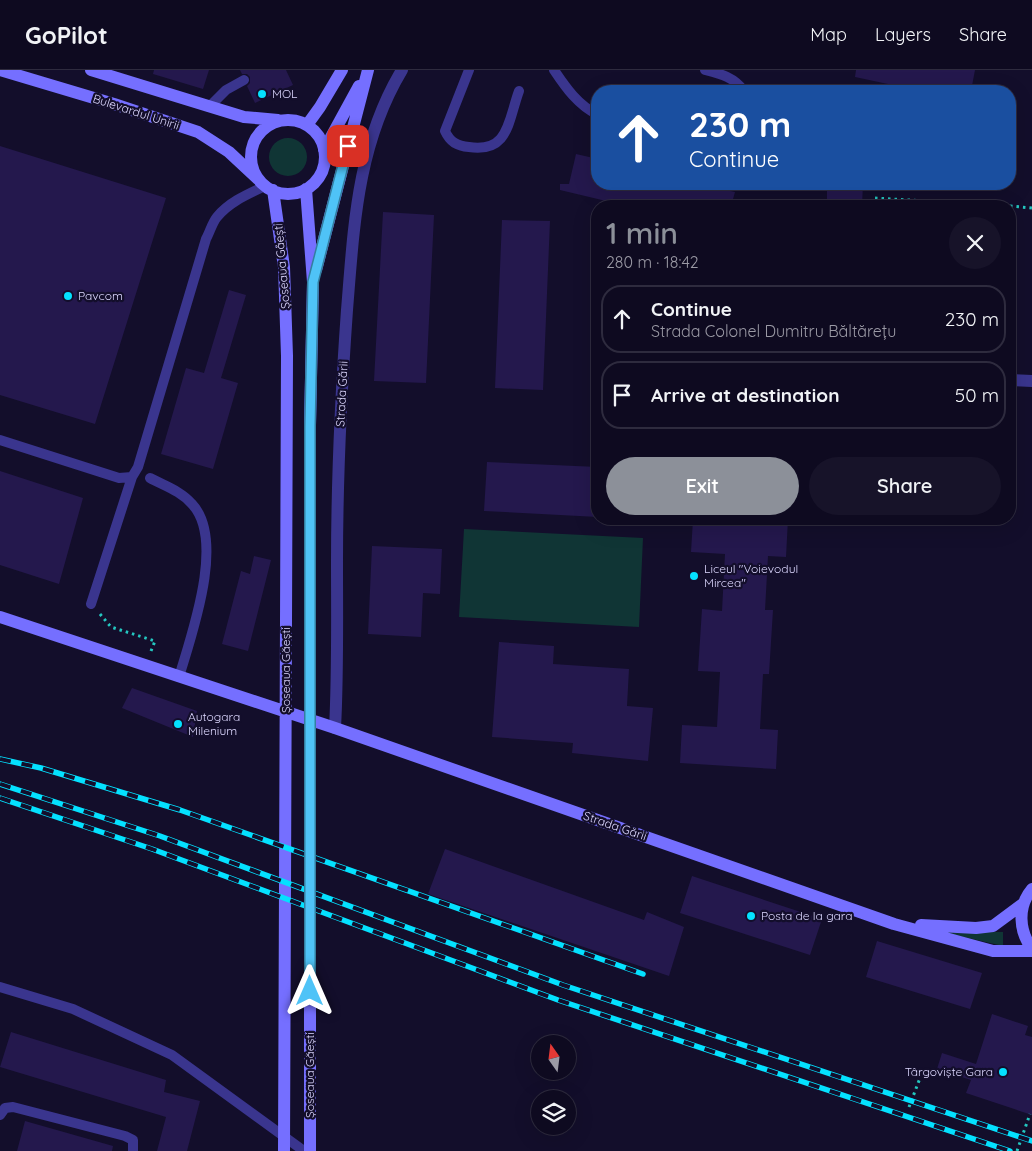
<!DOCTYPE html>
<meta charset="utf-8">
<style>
body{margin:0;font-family:Quicksand,sans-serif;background:#171329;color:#f1f3f6;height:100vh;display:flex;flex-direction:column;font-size:19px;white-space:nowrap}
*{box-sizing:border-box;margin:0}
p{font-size:16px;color:#9b9aa5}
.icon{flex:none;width:28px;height:28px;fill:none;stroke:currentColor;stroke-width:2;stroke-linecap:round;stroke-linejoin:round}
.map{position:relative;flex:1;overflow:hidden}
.panel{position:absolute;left:591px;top:130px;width:425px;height:325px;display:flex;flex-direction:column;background:#0e0a20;border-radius:20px;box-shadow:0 5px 20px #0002,0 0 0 1px #2e2b3e}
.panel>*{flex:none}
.guide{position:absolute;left:591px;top:15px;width:425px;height:105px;border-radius:20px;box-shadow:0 5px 20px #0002,0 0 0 1px #2e2b3e;background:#1a4fa0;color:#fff;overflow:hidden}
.needle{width:32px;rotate:346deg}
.fabs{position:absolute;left:531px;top:965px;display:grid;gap:10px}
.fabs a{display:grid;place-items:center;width:45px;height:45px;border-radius:50%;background:#0e0a20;box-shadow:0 5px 20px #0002,0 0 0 1px #2e2b3e;font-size:25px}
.pin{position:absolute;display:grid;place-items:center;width:42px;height:42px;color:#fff;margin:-21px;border-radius:10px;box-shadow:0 2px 8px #0006}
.me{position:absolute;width:55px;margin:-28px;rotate:0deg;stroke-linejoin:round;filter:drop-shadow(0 0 4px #0008)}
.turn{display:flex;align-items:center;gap:18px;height:105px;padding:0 15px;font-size:22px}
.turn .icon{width:65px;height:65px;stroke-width:2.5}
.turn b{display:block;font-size:35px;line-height:42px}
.round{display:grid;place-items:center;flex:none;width:52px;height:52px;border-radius:26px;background:#171329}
.head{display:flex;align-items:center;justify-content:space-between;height:85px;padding:0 15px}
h1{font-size:30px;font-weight:600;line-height:38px;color:#8c9099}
.cta{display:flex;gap:10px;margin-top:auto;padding:10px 15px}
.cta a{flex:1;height:58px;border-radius:30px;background:#8c9099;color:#fff;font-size:20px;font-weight:600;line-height:58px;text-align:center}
.cta a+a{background:#171329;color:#f1f3f6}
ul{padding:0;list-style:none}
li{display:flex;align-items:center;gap:15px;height:68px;margin:0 10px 8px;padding:0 5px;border:2px solid #2e2b3e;border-radius:20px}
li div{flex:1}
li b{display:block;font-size:19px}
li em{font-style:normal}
header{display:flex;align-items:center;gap:30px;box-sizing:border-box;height:70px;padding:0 25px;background:#0e0a20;border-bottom:1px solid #2e2b3e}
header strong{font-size:24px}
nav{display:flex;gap:28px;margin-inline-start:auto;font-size:18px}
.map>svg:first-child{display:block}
.green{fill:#103535}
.building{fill:#24184d}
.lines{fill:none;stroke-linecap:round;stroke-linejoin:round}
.path{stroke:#24c7c0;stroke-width:3;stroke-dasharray:2.5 4;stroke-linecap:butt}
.service{stroke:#3a358e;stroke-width:10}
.minor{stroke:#3a358e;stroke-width:12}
.secondary{stroke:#756fff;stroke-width:12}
.rail-casing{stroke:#04e1ff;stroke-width:5.5}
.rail{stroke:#130e2b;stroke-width:4;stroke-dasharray:11;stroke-linecap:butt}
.route-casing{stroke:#337fa1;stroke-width:12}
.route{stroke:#4fc3f7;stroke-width:9}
.poi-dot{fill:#04e1ff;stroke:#130e2b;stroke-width:2}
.labels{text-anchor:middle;stroke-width:4.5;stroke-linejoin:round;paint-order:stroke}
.poi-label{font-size:12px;fill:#ddd8ff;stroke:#130e2b;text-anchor:start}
.street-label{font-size:12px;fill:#ddd8ff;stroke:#130e2b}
</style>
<header>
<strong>GoPilot</strong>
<nav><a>Map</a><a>Layers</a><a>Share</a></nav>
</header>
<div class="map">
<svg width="1032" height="1081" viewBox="0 0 1032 1081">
<rect width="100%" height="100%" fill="#130e2b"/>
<!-- green -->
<path class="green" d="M269 87a19 19 0 1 1 38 0a19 19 0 1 1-38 0Z
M464 459 643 468 639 557 459 547Z
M942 862H1003V876Z"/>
<!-- building -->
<path class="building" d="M154 0H209L203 19 153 4Z
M240 0H286L293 15 255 33 247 16 250 13V7L247 4H242Z
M856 0H975L971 21H921L855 7Z
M0 76 166 128 95 354 0 325Z
M576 84 598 89V114H699L735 122 731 136H627L560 120V114H569Z
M827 114H863L862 136H827Z
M383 142 434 145 426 313 374 311Z
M502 150 550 151 543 320 495 318Z
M229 220 246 225 221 308 238 313 213 399 161 384 186 298 204 303Z
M487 392 598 397V447L484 441Z
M0 401 83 428 59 514 0 495Z
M693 449H788L786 487 768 486 765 540H773L769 604H763L760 659 778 660 776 699 680 693 682 655 717 657 720 602 698 601 702 539 722 541 725 484 691 482Z
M372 476 442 479 440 524 423 523 421 567 368 564Z
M254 486 271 490 248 581 222 574 241 501 250 504Z
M499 572 554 576 553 594 629 599 627 636 653 638 648 691 572 683 573 673 492 667Z
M132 618 197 641 193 667 122 638Z
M445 779 644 850 647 842 684 857 669 906 428 824Z
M692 806 822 849 810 885 680 843Z
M877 871 982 903 970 939 866 907Z
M992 944 1028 956 1025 965 1032 967V1045L966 1023 971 1010 937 999 942 983 976 994Z
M11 962 166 1010 164 1022 200 1031 187 1081H157L166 1047 0 997Z
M25 1051 113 1076 112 1081H17Z"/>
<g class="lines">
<!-- path -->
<path class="path" d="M875 128 1007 136
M895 136V129
M1010 136 1032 138
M100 544 111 557 155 571 151 581
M909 1037 920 1008
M1017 1081 1030 1044"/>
<!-- service -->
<path class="service" d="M469 0 445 61C450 72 457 76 469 77 509 83 508 51 519 21
M554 0C566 18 578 35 598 45
M705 0C721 4 734 7 744 21
M209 37 226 20 244 10
M0 370 119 408 132 407 138 397 206 169C210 162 212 153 217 147 229 132 248 124 265 116
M150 408C165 416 181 421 192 434 226 470 191 566 179 607
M91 534 132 407
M0 917 73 939 172 985 304 1081
M0 1045 5 1038 13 1037 125 1066 133 1070V1081"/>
<!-- minor -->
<path class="minor" d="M1010 310 1032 311
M335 658C338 603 337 548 337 492 337 408 341 324 347 240 354 155 357 75 402 0"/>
<!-- secondary -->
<path class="secondary" d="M0 0 114 34 198 62 229 82 258 109
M91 0 244 47 278 50
M251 87a37 37 0 1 1 74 0a37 37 0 1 1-74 0Z
M307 55 320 37 342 0
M324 80 359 16
M306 119 313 212 310 355V1081
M273 120 284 197 287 286 284 1081
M316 200 368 0
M0 547 335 658 894 854 993 881H1032
M1032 819C1017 837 1019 861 1032 879
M921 855 976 858 993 856 1024 833"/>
<!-- rail casing -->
<g class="rail-casing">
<path id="rail" d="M0 689 41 698 180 740 643 904
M0 714 160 766 563 915 1032 1071
M0 728 152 779 558 930 1010 1081"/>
</g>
<!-- rail -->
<use href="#rail" class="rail"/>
</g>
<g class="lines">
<!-- route casing -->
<g class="route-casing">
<path id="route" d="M310 921V356L313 212 348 76"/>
</g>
<!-- route -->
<use href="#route" class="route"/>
</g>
<!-- markers -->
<g class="poi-dot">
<circle cx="262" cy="24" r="5"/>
<circle cx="68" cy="226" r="5"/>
<circle cx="694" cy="506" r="5"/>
<circle cx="178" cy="654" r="5"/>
<circle cx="751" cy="846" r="5"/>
<circle cx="1003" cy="1002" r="5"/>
</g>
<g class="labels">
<!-- poi labels -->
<g class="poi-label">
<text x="272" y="28">MOL</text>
<text x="78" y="230">Pavcom</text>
<text x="704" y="503">Liceul "Voievodul<tspan x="704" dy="14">Mircea"</tspan></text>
<text x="188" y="651">Autogara<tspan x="188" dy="14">Milenium</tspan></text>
<text x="761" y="850">Posta de la gara</text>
<text x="993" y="1006" text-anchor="end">Târgoviște Gara</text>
</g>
<!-- street labels -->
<g class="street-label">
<text transform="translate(136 42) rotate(18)" y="4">Bulevardul Unirii</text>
<text transform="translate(282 196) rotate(-95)" y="4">Șoseaua Găești</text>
<text transform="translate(342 324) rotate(-87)" y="4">Strada Gării</text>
<text transform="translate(286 600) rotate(-90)" y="4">Șoseaua Găești</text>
<text transform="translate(615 756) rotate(19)" y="4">Strada Gării</text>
<text transform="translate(310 1005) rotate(-90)" y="4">Șoseaua Găești</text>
</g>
</g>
</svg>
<div class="fabs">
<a><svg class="needle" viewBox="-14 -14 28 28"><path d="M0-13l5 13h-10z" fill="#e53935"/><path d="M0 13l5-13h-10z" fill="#9b9aa5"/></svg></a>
<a><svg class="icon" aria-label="layers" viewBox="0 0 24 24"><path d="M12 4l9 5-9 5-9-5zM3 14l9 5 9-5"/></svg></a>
</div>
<div class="pin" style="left:348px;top:76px;background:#d93025"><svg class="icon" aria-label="arrive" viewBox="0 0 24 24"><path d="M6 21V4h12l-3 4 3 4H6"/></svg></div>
<svg class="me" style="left:310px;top:921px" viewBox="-20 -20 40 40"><path d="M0-17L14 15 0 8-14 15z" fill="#4fc3f7" stroke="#fff" stroke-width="4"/></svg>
<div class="guide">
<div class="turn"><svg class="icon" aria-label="ahead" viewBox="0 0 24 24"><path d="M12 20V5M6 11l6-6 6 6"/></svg><div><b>230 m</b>Continue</div></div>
</div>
<section class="panel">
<div class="head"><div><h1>1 min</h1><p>280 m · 18:42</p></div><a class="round"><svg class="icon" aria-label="close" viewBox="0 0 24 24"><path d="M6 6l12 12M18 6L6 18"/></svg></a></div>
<ul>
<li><svg class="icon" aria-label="ahead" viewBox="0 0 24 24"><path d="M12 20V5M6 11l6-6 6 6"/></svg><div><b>Continue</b><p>Strada Colonel Dumitru Băltărețu</p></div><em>230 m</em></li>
<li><svg class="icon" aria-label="arrive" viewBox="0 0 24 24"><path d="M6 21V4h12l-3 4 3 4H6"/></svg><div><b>Arrive at destination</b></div><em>50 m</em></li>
</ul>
<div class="cta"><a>Exit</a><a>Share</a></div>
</section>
</div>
